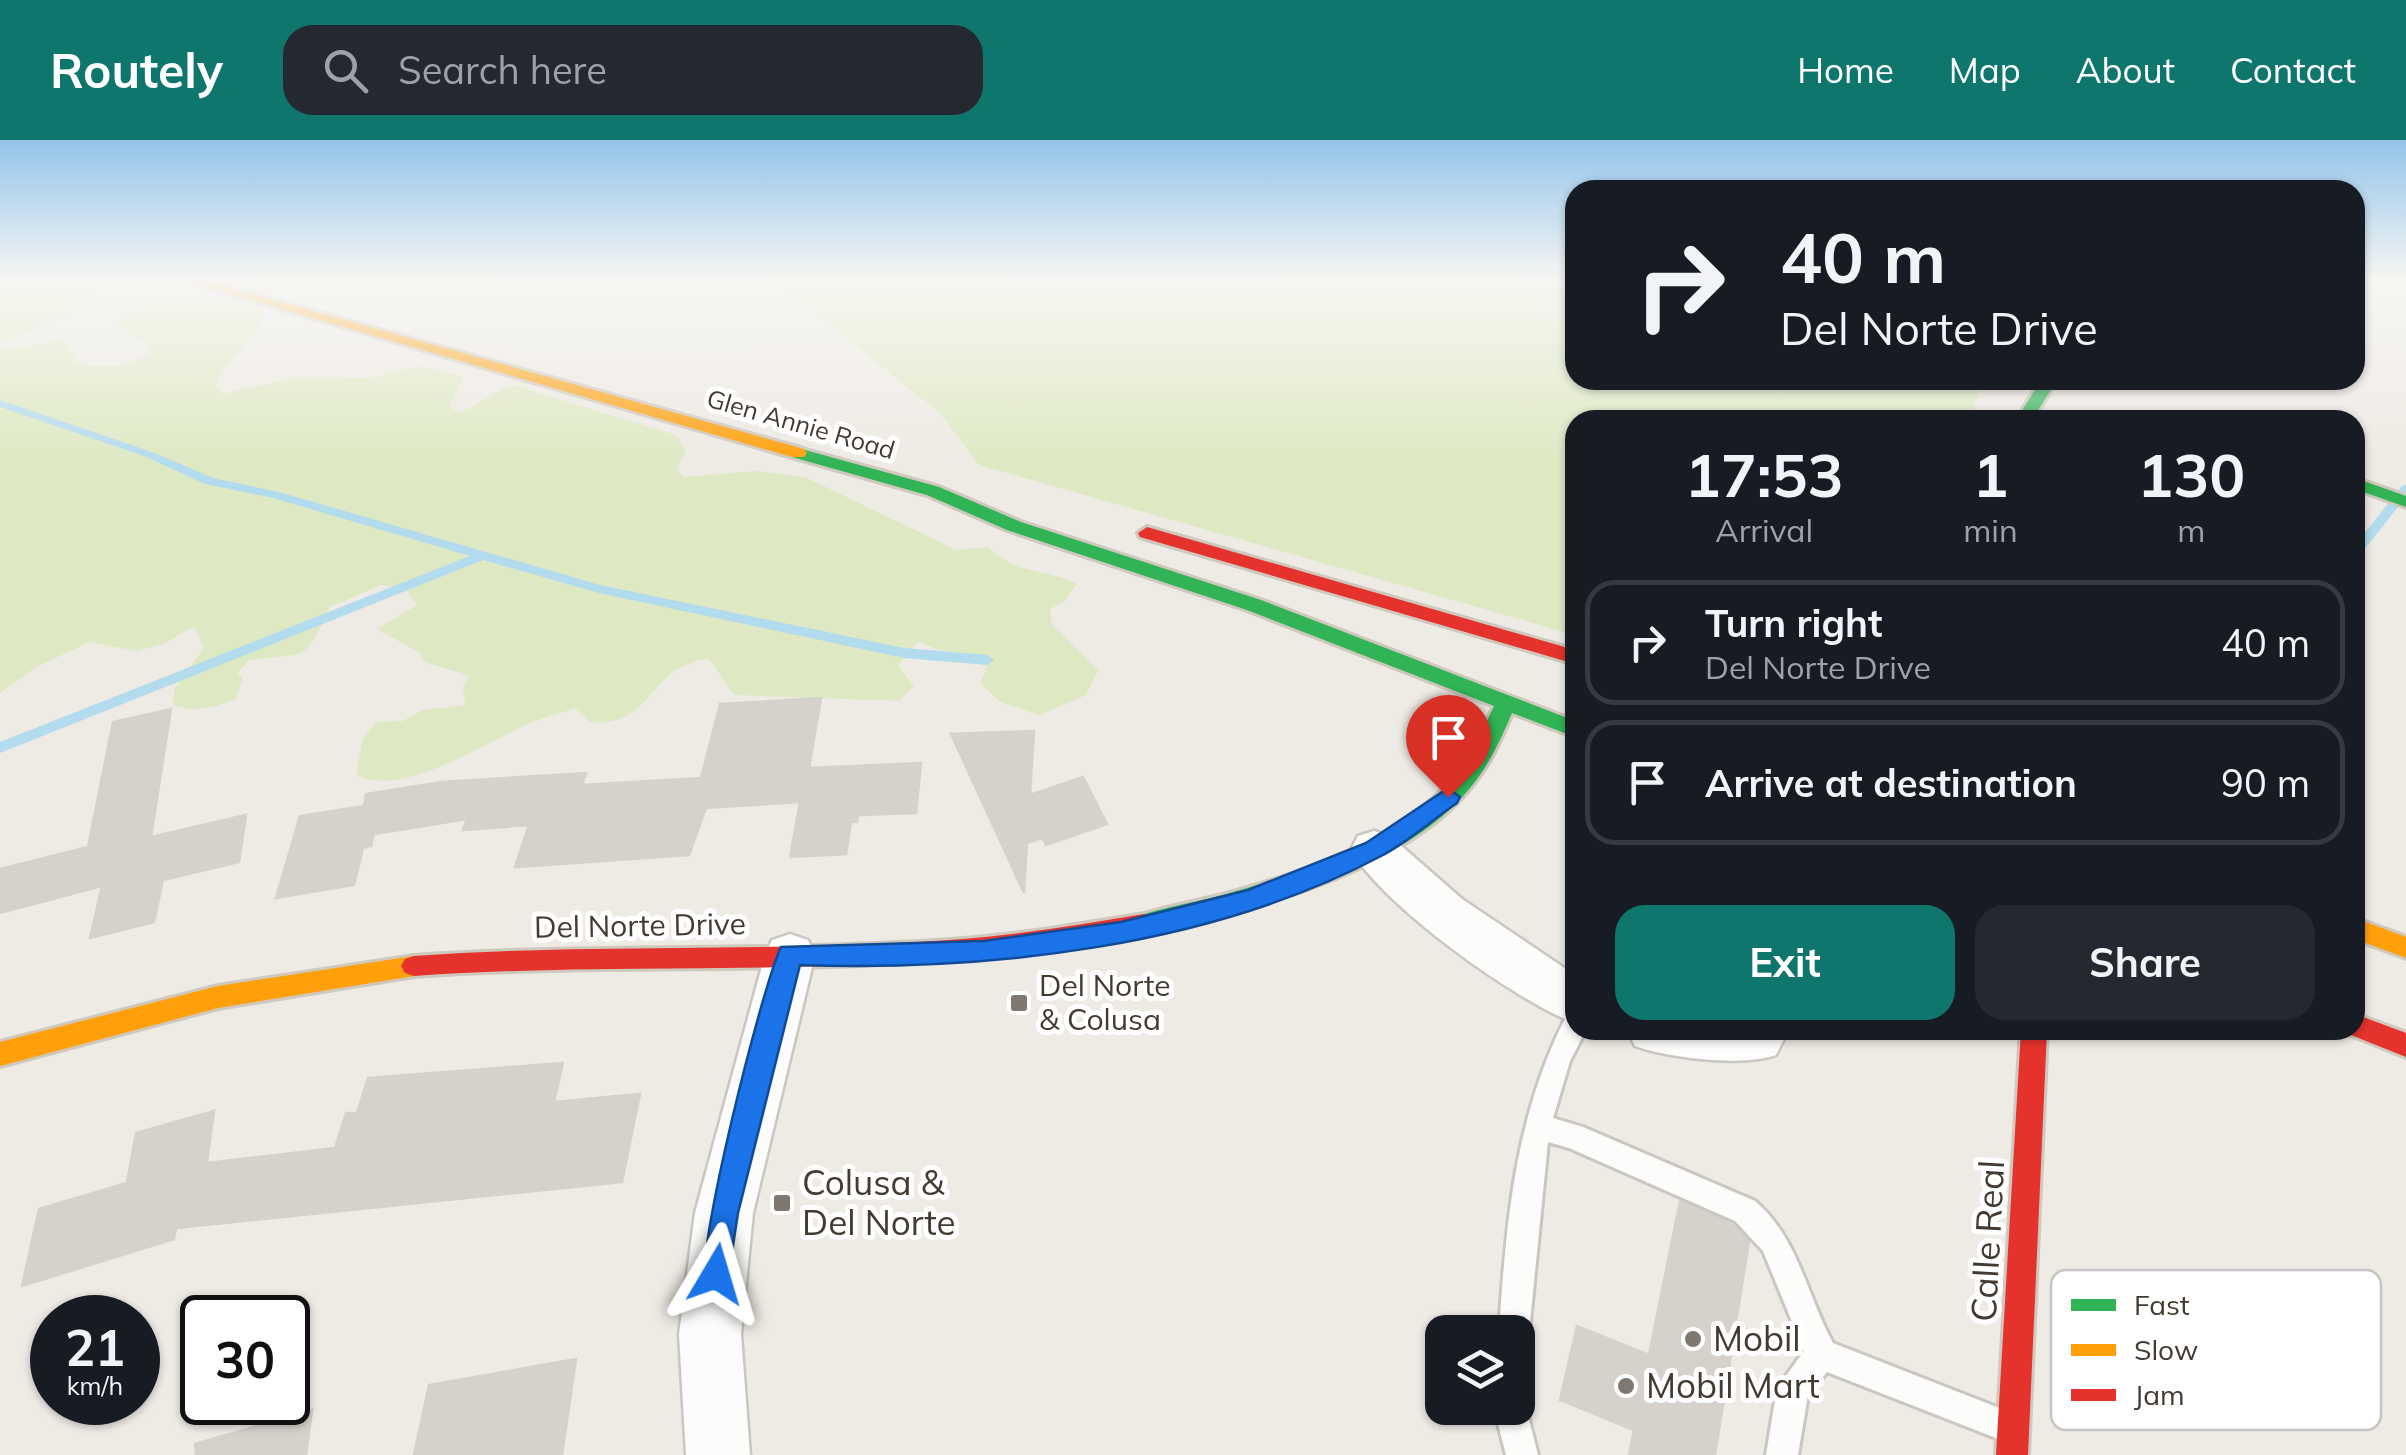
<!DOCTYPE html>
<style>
body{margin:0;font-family:Mulish,sans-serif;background:#242831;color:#f1f3f6;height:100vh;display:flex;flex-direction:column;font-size:38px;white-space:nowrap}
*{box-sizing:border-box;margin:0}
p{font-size:32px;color:#9ea1a6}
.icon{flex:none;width:55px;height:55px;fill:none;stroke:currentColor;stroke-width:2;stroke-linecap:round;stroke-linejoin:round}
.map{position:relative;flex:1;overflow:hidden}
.details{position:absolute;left:1565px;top:270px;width:800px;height:630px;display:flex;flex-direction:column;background:#171b24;border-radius:30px;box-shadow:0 2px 8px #0004}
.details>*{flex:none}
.banner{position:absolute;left:1565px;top:40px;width:800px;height:210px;border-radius:30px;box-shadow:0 2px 8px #0004;background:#171b24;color:#f1f3f6;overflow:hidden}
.fabs{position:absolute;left:1425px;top:1175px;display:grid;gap:20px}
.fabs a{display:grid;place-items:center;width:110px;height:110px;border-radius:20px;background:#171b24;box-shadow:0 2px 8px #0004;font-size:50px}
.speed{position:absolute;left:30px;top:1155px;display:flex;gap:20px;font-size:50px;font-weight:700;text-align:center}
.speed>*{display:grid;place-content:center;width:130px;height:130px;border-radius:50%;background:#171b24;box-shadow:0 2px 8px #0004;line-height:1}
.speed small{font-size:25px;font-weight:400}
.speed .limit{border:5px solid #111;border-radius:15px;background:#fff;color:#111}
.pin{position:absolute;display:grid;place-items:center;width:85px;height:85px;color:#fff;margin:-102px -42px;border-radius:50% 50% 50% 0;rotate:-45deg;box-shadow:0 0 10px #0007}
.pin .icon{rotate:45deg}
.me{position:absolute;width:110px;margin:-55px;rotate:7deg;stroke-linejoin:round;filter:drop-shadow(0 0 8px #0008)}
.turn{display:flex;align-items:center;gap:35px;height:210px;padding:0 50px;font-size:45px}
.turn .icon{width:130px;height:130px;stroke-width:2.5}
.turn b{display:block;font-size:70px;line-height:85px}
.eta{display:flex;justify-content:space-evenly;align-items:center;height:170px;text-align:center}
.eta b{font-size:60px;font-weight:700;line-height:70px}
.primary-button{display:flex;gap:20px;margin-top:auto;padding:20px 50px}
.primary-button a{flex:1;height:115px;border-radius:30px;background:#0f766e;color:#fff;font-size:40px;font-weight:700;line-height:115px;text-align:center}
.primary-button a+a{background:#242831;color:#f1f3f6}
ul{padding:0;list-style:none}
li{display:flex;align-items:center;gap:30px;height:125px;margin:0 20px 15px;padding:0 30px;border:5px solid #363941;border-radius:30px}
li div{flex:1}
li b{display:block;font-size:38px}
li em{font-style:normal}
header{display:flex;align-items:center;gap:60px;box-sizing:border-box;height:140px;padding:0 50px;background:#0f766e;color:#fff}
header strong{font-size:48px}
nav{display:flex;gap:55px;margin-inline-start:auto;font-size:35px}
.search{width:700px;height:90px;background:#242831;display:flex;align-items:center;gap:25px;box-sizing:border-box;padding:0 35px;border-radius:30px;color:#9ea1a6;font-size:38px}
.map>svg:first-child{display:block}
.green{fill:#dee9c3}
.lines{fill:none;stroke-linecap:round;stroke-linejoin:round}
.stream{fill:#b3dbee;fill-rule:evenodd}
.building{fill:#d6d1cb;stroke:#d6d1cb;stroke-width:2.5}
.lane-casing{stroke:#cac6c1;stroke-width:6}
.street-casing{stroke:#cac6c1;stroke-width:5}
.fast-casing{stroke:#cfc8bd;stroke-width:6}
.slow-casing{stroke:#cfc8bd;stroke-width:6}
.jam-casing{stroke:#cfc8bd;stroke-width:6}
.lane{fill:#fcfcfb;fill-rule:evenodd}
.street{fill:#fcfcfb;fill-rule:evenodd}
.fast{fill:#30b455;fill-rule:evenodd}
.slow{fill:#ff9f0a;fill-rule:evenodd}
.jam{fill:#e5322d;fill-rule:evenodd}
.route{fill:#1a73e8;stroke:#114b97;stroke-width:2.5}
.poi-dot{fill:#7f7870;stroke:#fff;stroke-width:4}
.labels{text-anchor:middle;stroke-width:10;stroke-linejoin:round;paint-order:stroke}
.far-street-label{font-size:25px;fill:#433b32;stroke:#fff}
.street-label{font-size:30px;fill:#433b32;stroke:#fff}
.poi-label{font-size:30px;fill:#433b32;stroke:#fff;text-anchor:start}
.near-poi-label{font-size:35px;fill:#433b32;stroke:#fff;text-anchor:start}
.near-street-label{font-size:35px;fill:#433b32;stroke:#fff}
.key{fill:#fff;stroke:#c7c4c2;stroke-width:2.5}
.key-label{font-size:28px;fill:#433b32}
</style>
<header>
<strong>Routely</strong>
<div class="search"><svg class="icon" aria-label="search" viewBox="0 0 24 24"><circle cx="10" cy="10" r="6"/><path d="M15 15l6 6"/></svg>Search here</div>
<nav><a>Home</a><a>Map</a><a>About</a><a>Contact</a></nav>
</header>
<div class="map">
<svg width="2406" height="1315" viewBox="0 0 2406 1315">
<rect width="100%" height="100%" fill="#eeeae4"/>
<!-- green -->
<path class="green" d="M0 141H94L95 145C89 181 27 188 0 203Z
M773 141H1575V240H1989L1981 248 1969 280H1575V495L979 325 940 273Z
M158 158C169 160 180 163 191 163 214 163 251 147 263 177 255 207 223 217 216 245L222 254 297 237 370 238 418 226 464 237 448 266 459 272C481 265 494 248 516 246L676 295 686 312 677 327 683 337 757 331 805 337 956 410 988 407C1021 437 1042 427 1077 444L1064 462 1050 469 1052 485 1098 530 1086 555 1040 575 1000 562 980 543 988 527 918 502 898 525 914 546 899 561 734 555 709 519C646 526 654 588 590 582L575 568C560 574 544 577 530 583 487 601 399 661 356 634L363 599 376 582 403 581 423 570 465 565 463 547 470 536 425 522 420 513 377 489 417 465 406 449 381 445 330 467C301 528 309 510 249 521L237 533 243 537 236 559C214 568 195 573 172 565L175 548 204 508 194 486 166 503 136 511 90 502 36 527 0 553V204L3 211 65 199 76 222C103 231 126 226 151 214L149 205 118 187 124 173Z"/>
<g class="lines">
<!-- stream -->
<path class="stream" d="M0 260 152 312 213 338 279 352 600 445 904 508 987 515 994 520 987 525 904 518 599 453 483 420 0 613V602L470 416 273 358 205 344 144 316 0 267Z
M2406 345V357L2359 416 2355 417V405L2402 346Z"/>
</g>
<!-- building -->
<path class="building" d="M821 558 809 628 921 623 916 673 858 675 857 682H851L846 714 790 717 800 662 706 668 689 715 515 727 529 685 463 690 467 679 374 694 371 706 363 708 354 745 276 758 300 676 364 666 366 654 442 642 586 633 582 645 701 638 720 564Z
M171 569 151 697 246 675 239 722 163 740 154 782 90 798 102 746 0 773V729L88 707 113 582Z
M1034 591 1030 655 1083 637 1107 684 1046 705 1042 698 1027 703 1024 753 951 594Z
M563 923 554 962 640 954 622 1042 176 1088 174 1099 22 1146 39 1069 127 1043 136 993 214 971 207 1023 335 1008 346 973H357L368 938Z
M1680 1061 1733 1084 1749 1101 1715 1315H1629L1634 1290 1560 1260 1577 1186 1649 1215Z
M576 1219 562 1315H414L429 1245Z
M312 1270 306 1315H196L195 1304Z"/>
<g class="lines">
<!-- lane casing -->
<g class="lane-casing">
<path id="lane" d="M1575 874V890H1586L1570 921 1553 978 1583 987 1755 1061C1799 1099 1806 1154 1833 1203L2012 1273 2017 1284 2012 1295 2001 1300 1827 1232 1808 1255 1798 1315H1766L1777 1248 1804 1211 1763 1111 1735 1081 1569 1008 1548 1002 1529 1192 1525 1203 1518 1206V1192H1499C1506 1083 1515 976 1566 877Z
M1518 1255 1526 1268 1538 1315H1506L1494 1268H1518Z"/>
</g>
<!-- street casing -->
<g class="street-casing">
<path id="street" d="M1374 691 1390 696 1462 759 1575 835V883C1517 862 1379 763 1351 709L1358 696Z
M790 794 808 800 815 815 753 1073 741 1194 750 1315H686L679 1194 695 1073 765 815 772 800Z
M1627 890H1780L1784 899 1776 915C1743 927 1669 918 1635 906Z"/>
</g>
<!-- fast casing -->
<g class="fast-casing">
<path id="fast" d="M2041 240H2057L2032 280H2016Z
M798 308 939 347 1021 382 1261 460 1575 581V597L1512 573C1501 599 1489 625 1471 647 1399 735 1250 769 1144 794L1135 791 1132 784 1135 777C1165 767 1196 762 1226 754 1306 732 1402 701 1457 634 1473 613 1483 589 1494 566L1247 470 1007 390 927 355 792 317V309Z
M2355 338 2406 356V367L2355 349Z"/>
</g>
<!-- slow casing -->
<g class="slow-casing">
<path id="slow" d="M185 141H207L804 309 807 313 804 317H792Z
M2355 778 2406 797V818L2355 799Z
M414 816 423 819 427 826 423 833 414 836 218 868 0 926V902L218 846Z"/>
</g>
<!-- jam casing -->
<g class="jam-casing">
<path id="jam" d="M1147 387 1575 510V524L1140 397 1138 393Z
M1144 774 1153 777 1156 784 1153 791 1144 794C1084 805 1024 815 963 819 780 834 597 823 414 836L405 833 401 826 405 819 414 816C597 803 780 813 963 799 1024 794 1084 784 1144 774Z
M2355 874 2406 893V917L2346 893 2344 890H2355Z
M2021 890H2047L2028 1315H1996Z"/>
</g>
<!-- lane -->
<use href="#lane" class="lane"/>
<!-- street -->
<use href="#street" class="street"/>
<!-- fast -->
<use href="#fast" class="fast"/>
<!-- slow -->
<use href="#slow" class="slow"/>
<!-- jam -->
<use href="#jam" class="jam"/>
</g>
<!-- sky -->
<linearGradient id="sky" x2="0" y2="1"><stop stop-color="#93c4ea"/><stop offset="0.43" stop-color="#f7f6f3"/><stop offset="1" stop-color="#f7f6f3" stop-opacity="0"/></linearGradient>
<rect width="2406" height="325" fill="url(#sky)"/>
<!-- route -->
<path class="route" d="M1448 648 1460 657 1457 663C1432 680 1408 702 1381 716 1210 807 991 831 800 825L738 1073 727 1144 716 1149 706 1144C694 1115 763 844 781 807L984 801 1121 782 1248 750 1366 703Z"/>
<!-- markers -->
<g class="poi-dot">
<rect x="1009" y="853" width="20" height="20" rx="5"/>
<rect x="772" y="1053" width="20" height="20" rx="5"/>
<circle cx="1693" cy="1199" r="10"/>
<circle cx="1626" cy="1246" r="10"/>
</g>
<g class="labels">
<!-- far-street labels -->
<g class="far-street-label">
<text transform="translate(801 284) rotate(16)" y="9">Glen Annie Road</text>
</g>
<!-- street labels -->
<g class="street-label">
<text transform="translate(640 786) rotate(-1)" y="10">Del Norte Drive</text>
</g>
<!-- poi labels -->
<g class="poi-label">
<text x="1039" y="856">Del Norte<tspan x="1039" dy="34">&amp; Colusa</tspan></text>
</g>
<!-- near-poi labels -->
<g class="near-poi-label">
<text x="802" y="1055">Colusa &amp;<tspan x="802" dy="40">Del Norte</tspan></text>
<text x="1713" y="1211">Mobil</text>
<text x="1646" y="1258">Mobil Mart</text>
</g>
<!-- near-street labels -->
<g class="near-street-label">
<text transform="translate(1988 1101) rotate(-87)" y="12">Calle Real</text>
</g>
</g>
<!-- legend -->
<rect x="2051" y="1130" width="330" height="160" rx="15" class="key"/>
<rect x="2071" y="1159" width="45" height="12" fill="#30b455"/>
<rect x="2071" y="1204" width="45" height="12" fill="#ff9f0a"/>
<rect x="2071" y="1249" width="45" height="12" fill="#e5322d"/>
<g class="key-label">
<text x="2134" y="1175">Fast</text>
<text x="2134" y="1220">Slow</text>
<text x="2134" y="1265">Jam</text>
</g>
</svg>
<div class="fabs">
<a><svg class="icon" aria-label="layers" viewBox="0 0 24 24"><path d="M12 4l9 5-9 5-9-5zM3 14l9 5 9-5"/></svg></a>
</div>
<div class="speed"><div>21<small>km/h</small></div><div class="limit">30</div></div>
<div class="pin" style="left:1448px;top:657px;background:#d93025"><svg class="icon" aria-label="arrive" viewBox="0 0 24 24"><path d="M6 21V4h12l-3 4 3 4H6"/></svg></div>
<svg class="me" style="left:716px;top:1134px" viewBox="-20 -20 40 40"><path d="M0-17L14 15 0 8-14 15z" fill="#1a73e8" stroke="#fff" stroke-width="4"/></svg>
<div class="banner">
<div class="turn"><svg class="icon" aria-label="right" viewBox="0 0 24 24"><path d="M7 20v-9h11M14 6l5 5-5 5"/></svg><div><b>40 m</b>Del Norte Drive</div></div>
</div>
<section class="details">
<div class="eta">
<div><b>17:53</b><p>Arrival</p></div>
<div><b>1</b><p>min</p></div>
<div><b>130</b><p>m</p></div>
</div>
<ul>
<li><svg class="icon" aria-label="right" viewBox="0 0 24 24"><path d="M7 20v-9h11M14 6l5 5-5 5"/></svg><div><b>Turn right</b><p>Del Norte Drive</p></div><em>40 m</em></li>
<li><svg class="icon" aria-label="arrive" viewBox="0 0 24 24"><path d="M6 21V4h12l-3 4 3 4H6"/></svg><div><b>Arrive at destination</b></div><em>90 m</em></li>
</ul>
<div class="primary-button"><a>Exit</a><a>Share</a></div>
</section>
</div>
